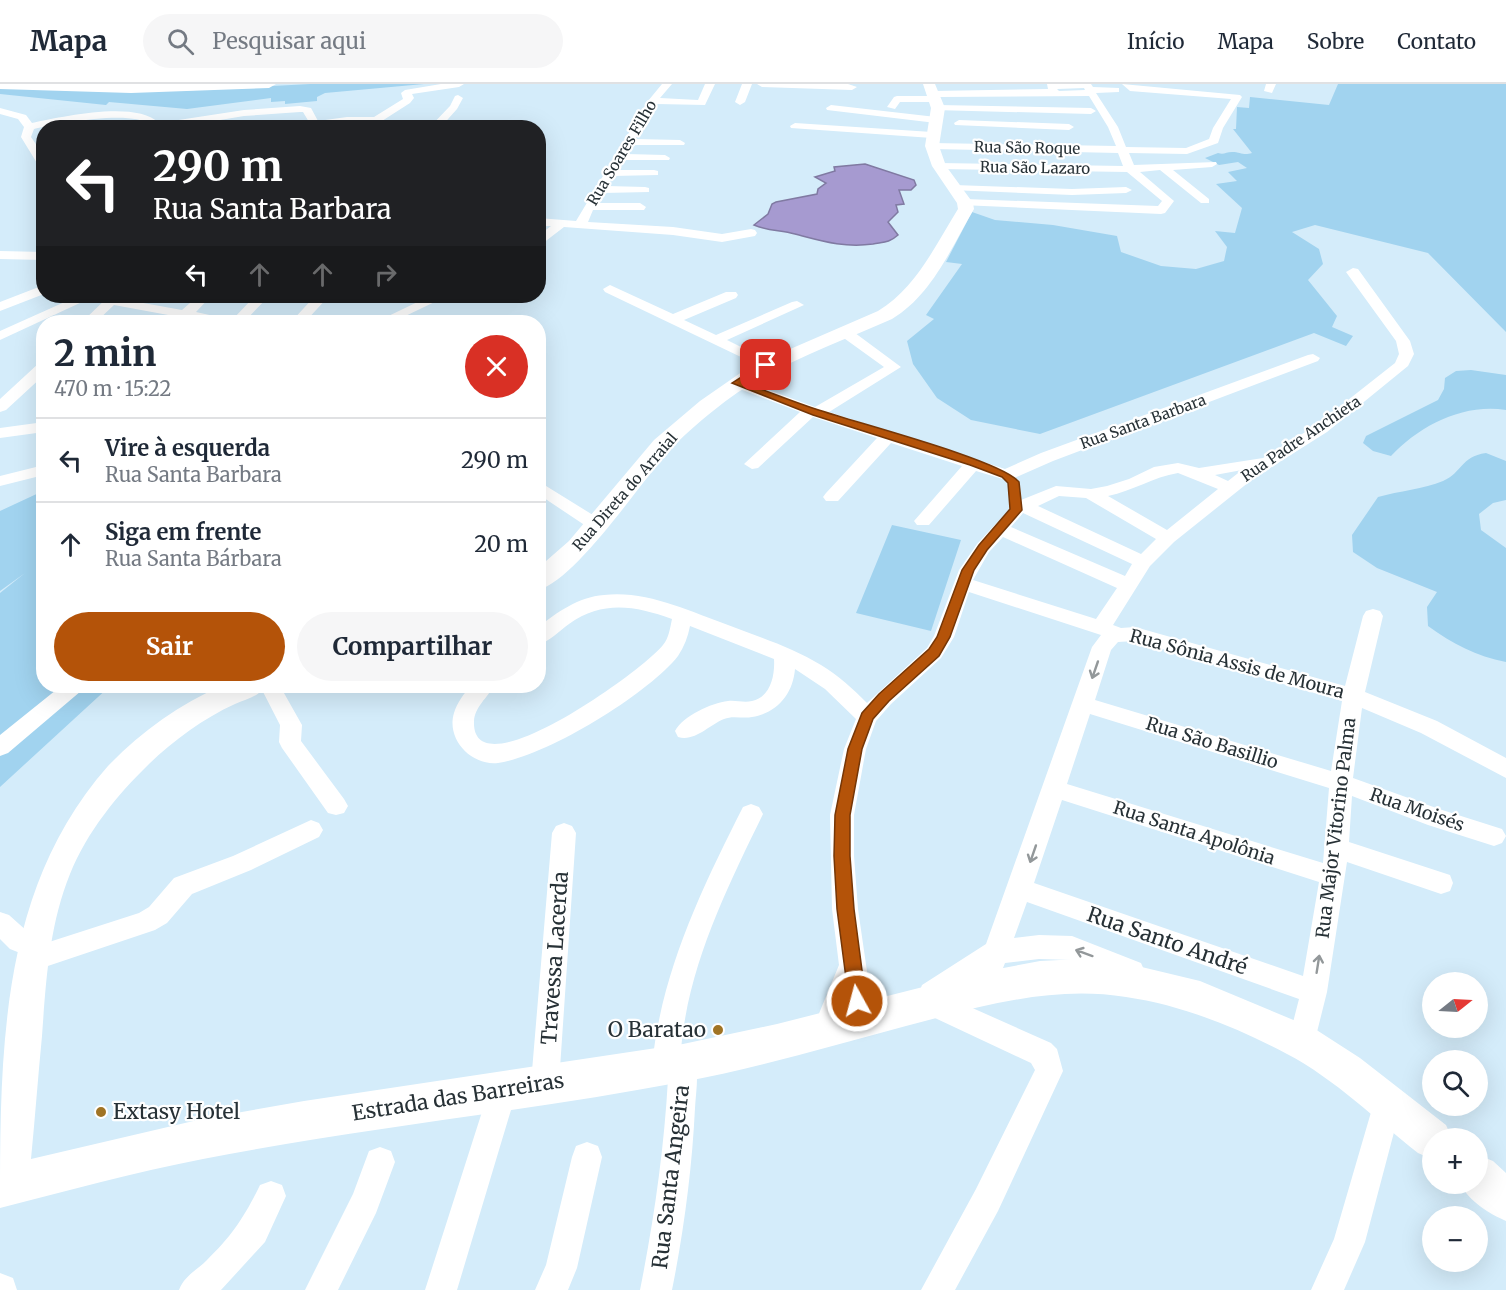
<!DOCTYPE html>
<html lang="pt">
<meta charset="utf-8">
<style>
body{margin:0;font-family:Merriweather,serif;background:#f6f6f7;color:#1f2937;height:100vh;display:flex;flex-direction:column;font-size:22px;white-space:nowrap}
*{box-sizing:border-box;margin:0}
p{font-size:20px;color:#747a83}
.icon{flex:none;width:33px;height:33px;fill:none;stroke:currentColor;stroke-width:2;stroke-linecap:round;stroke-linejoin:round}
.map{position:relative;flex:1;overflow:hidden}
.sheet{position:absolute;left:36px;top:231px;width:510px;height:378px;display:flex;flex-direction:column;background:#fff;border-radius:24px;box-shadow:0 6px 24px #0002}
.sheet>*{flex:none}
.banner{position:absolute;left:36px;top:36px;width:510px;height:183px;border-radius:24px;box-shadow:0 6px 24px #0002;background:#202124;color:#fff;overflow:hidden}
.needle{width:39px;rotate:72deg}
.buttons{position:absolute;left:1422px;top:888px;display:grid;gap:12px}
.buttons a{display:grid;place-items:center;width:66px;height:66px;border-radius:50%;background:#fff;box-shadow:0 6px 24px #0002;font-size:30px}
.pin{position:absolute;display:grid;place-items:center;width:51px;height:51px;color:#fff;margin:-26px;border-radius:12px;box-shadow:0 3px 9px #0006}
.me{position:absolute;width:66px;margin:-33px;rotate:353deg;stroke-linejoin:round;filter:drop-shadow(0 0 4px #0008)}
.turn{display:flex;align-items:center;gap:21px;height:126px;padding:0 18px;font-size:27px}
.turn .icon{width:78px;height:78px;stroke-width:2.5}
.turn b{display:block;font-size:42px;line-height:51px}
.lanes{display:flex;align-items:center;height:57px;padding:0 18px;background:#0003;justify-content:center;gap:30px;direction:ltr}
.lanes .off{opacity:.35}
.round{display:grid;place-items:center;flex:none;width:63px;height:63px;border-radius:32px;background:#f6f6f7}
.headline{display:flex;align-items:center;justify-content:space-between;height:102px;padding:0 18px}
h1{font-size:36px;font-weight:700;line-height:45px}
.action{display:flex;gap:12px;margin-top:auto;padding:12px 18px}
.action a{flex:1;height:69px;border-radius:36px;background:#b45309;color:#fff;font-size:24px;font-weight:700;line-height:69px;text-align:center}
.action a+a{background:#f6f6f7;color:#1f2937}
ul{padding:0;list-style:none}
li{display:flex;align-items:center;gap:18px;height:84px;padding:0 18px;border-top:2px solid #e0e1e3}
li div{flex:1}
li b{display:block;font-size:22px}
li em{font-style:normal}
header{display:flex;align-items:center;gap:36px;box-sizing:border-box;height:84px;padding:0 30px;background:#fff;border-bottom:2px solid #e0e1e3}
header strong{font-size:28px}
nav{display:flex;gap:33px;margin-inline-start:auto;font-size:21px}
.search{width:420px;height:54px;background:#f6f6f7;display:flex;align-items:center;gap:15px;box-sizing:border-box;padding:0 21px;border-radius:33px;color:#747a83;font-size:22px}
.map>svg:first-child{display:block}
.green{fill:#a1d3ef}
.water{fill:#a69ad0;stroke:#807aa2;stroke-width:1.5}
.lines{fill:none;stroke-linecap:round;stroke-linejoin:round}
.street{fill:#fff;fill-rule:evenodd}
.secondary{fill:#fff;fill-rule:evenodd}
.highway{fill:#fff;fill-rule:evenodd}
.oneway{stroke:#93989a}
.route{fill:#b45309;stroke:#753606;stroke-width:1.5}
.poi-dot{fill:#a07425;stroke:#fff;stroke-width:2}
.labels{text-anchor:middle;stroke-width:4.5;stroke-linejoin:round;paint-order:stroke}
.far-street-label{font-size:15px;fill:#273136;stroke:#fff}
.street-label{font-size:18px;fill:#273136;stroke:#fff}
.near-street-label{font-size:21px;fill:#273136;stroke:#fff}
.near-poi-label{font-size:21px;fill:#273136;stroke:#fff;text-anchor:end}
</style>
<header>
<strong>Mapa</strong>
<div class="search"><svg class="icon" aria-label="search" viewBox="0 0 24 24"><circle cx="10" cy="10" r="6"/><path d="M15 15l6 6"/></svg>Pesquisar aqui</div>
<nav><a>Início</a><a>Mapa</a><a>Sobre</a><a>Contato</a></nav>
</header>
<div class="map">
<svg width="1506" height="1206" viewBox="0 0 1506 1206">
<rect width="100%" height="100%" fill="#d4ecfa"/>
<!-- green -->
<path class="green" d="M310 0H424L325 9 317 13V17L285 20V17L271 18V14L187 25 109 18 106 21 0 10V4L178 7Z
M1338 0H1506V248L1428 169 1315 141 1292 148 1319 165 1323 180 1308 196 1337 232 1332 243 1353 252 1346 262 1314 249 1040 350 971 336 937 314 913 280 907 257 934 235 926 231 962 180 946 178 972 128 995 136 1053 141 1117 152 1121 168 1161 182 1196 185 1224 177 1227 163 1215 147 1235 149 1242 124 1216 100 1237 97 1228 88 1247 84 1238 78 1219 81 1205 74 1218 69C1224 71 1226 68 1232 68 1241 68 1243 72 1252 69L1233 45H1236L1237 23 1249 24 1250 13 1329 21Z
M1471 286 1506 291V326C1463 319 1419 342 1391 372L1373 367 1363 359 1366 352 1438 316 1444 305 1445 294 1456 287Z
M1486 369 1506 377V416L1493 419 1479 430 1481 446 1506 464V578C1476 572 1453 560 1428 542L1427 523 1437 508 1377 484 1353 468 1352 451 1378 413C1399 407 1424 405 1443 397 1463 388 1460 373 1486 369Z
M43 407 44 602H110L0 703V509L25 489 0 507V427Z
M892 441 961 456 931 547 856 529Z"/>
<!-- water -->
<path class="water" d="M865 80 914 96 916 101 911 106H899L904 120 896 121 898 128 888 138 898 151C889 159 884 158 873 160 844 164 822 157 795 150 780 146 768 147 754 141L768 130 772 120 776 118 817 110 818 105 826 99 815 93 835 87 834 83Z"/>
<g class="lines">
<!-- street -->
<path class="street" d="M441 0H464L459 3 412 10 414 14 410 19 371 44H358L364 39 287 44 309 38 303 28H300L244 32 172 44H144L149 41C134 25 55 40 34 45L31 53 44 72V85L40 84 21 53 24 43 18 35 0 30V24L26 31 32 39C61 33 136 16 159 39L244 26 300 22 311 24 318 37 347 33H374L403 15 401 9 405 6Z
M662 0H672L660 14 698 16 705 0H715L705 21 657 20 635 55 680 56 685 59 684 61H632L626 70 665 71 670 74 669 76H622L617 86H654L658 87V91L613 92 607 102 645 103 649 104V108L603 109 597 119H640L646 123 644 126H593L588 138 673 143 722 150 751 145 755 146 757 149 755 152 722 158 673 151 564 143 538 163V152L551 142H538V134L576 137 648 17Z
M742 0H752L745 18 740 21 735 18Z
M757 0H848L857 3 852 6 762 3Z
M1047 0H1091L1093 3 1119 4V8L1096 9 1118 43 1126 63 1186 64 1209 55 1213 44 1231 15 1130 7 1122 0 1240 11 1242 13 1223 44 1218 59 1187 70 1129 69 1134 81 1216 78 1217 80 1212 83 1173 86 1209 115V119H1201L1160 86 1140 88 1174 117 1165 129 1161 130 961 121 959 119 965 115 1158 122 1162 117 1127 88 939 85 933 82 939 79 1123 82 1118 69 932 65 927 62 932 59 1116 62 1108 43 1089 12 939 13 941 15 936 18H900L895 25 887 23 894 13 897 12H931L929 10 934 7 1048 5ZM1084 4 1085 6 1059 7 1057 5Z
M1266 0H1276L1272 9 1264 7Z
M458 11 463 14 457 25 440 44H429L450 22 455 12Z
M831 21 936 33 941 36 936 39 827 26 826 24Z
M938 21 1091 24 1096 27 1091 30 934 26 933 24Z
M959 36 1069 40 1074 43 1069 46 955 41 954 39Z
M795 39 932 48 937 51 932 54 791 44 790 42Z
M954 101 1072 105 1126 103 1132 106 1126 109 1072 111 950 106V102Z
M0 167 44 168V176L0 175Z
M1353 184 1358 185 1410 257 1414 270 1408 282 1327 348 1254 394 1174 458 1150 482 1113 541 1121 544 1135 543 1345 602 1363 532 1366 527 1373 525 1380 527 1383 532 1365 608 1437 637 1506 674V694L1421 649 1362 624 1353 694 1439 725 1502 745 1506 752 1502 759 1494 762 1428 741 1352 712 1349 758 1450 791 1453 799 1450 807 1441 810 1347 778 1327 908 1312 968 1302 971 1292 968 1288 958 1299 915 1027 818 1014 854 1039 851 1072 852 1141 879 1145 888 1141 897 1132 900 1071 876 1039 875 1005 879 991 914 982 917 973 914 969 905 971 899 950 914 1051 959 1057 965 1063 987 998 1127 955 1206H921L976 1105 1035 986 1031 979 920 927C916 917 918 911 922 901L986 860 1092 563 1101 551 969 508 954 553 941 574 891 620 876 637 866 665 854 731V772L858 825 874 936 870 945 860 949 850 945 846 931 837 953 827 957 817 953 813 944 839 881 832 825 830 731 844 665 856 635 825 605 795 585C793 610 777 629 752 633 743 635 733 631 724 635 709 641 695 658 678 653L675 647C683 632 711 619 728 617 736 616 744 619 752 617 771 613 775 591 774 575L690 542C688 553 684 563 678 572 648 610 547 672 498 679 471 682 446 655 454 629 457 619 464 609 471 602H493C488 614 475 622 474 637 471 711 645 585 663 561 669 554 670 544 672 535 635 522 603 516 569 540 559 547 550 557 538 561V543C558 528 578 513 604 511 646 506 689 527 728 541 759 553 792 563 821 581 838 591 853 605 867 619L927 564 934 552 959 486 977 460 1016 418 1056 402 1091 405 1107 402 1129 395 1154 383 1178 379 1199 384 1263 374 1315 342 1395 279 1399 270 1396 257 1346 188ZM1242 386 1228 397 1215 391ZM1178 389 1218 405 1167 446 1108 412C1133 407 1153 393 1178 389ZM1059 412 1086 414 1156 455 1141 470 1038 422ZM1023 429 1132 480 1125 492 1011 443ZM1003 453 1117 504 1096 535 973 496 989 468ZM1135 557 1342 617 1331 687 1095 616 1111 566 1118 558ZM1090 630 1329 704 1323 779 1067 700ZM1062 716 1319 798 1303 892 1034 799Z
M44 201V210L0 227V218Z
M610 201 673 230 726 208H736L738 211 736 214 684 236 716 251 792 218 797 217 804 221 727 256 771 278 773 281 766 285 605 208 603 205Z
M78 212H95L0 256V247Z
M109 212H122L121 215 182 226 198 212H211L196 228 232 236 255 212H269L244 238H206L114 221 96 238H82Z
M315 212H329L305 238H291Z
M430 212H447L393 238H376Z
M846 245 851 246 901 283 829 328 1005 385 1041 369 1308 271 1313 270 1320 274 1318 277 1053 377 1012 395 1006 396 976 387 929 441H917L914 437 962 382 891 359 838 417H826L823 413 826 409 877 354 813 333 758 384 752 385 744 380 800 328 732 302 729 299 732 296H742L815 323 884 283 841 252 839 249Z
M44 278V291L6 326 0 328V315L39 279Z
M44 338V348L0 354V344Z
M44 381V391L0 402V392Z
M538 397 601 436 604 440 601 444H589L538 410Z
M61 602H84L81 607 8 669 0 672V651Z
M260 602H280L302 641 301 657 344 715 348 722 344 729 336 731 328 729 282 664 279 658 280 641Z
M751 720 759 723 763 730C727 804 688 882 681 966L693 969C700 986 696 1006 695 1024 692 1085 684 1146 672 1206H640C654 1136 664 1066 668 995L656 992 652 982C661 889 701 806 743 723Z
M311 736 319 739 323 746 319 753 251 786 192 810 167 839 155 846 30 888 21 884 17 876 20 869 10 865 0 855V828L9 831 28 848 43 853 46 859 139 829 149 823 174 794 233 772Z
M564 739 572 742 576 749 559 999 555 1009 545 1013 535 1009 531 999 552 749 556 742Z
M503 992 513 996 517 1006 457 1206H425L489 1006 493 996Z
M1388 1004 1398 1008 1402 1018 1365 1158 1344 1206H1311L1334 1155 1374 1018 1378 1008Z
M587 1058 598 1062 602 1073 577 1184 568 1206H535L546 1181 572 1073 576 1062Z
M380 1063 391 1067 395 1078 376 1129 338 1206H305L353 1110 369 1067Z
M271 1097 282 1101 286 1112 265 1158 221 1206H179C185 1191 196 1187 207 1176 232 1152 245 1132 260 1101Z
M0 1189 13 1194 17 1206H0Z"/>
<!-- secondary -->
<path class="secondary" d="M923 0H935L945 24 939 62 946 82 973 119 974 125C951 164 932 211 892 235 831 262 764 284 713 327 698 339 682 353 669 367 640 399 576 496 538 506V484L569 457 654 356 700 317 749 283 878 227C916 204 935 162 958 125L957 119 932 82 925 62 931 24Z
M222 602H265C259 613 246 615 235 620 204 634 174 656 149 680 117 711 87 748 70 790 49 842 46 897 42 952 38 993 35 1034 31 1075L202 1035 304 1017 683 960 777 940 982 888 1040 877 1080 875 1125 879 1200 897 1315 945 1360 974 1446 1041 1452 1054H1432V1075L1418 1069C1376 1036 1335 995 1287 970 1238 944 1182 921 1126 913 1050 901 979 923 906 942 832 962 757 984 682 998 523 1028 362 1044 203 1075 135 1088 67 1107 0 1124 0 967 0 804 108 682 141 648 179 620 222 602Z
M1478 1071 1493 1077 1506 1089V1137C1490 1130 1468 1117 1461 1100H1478Z"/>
<!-- highway -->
<path class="highway" d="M0 0H276L269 4 131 9 0 5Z"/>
</g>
<!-- one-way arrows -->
<defs><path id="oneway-shaft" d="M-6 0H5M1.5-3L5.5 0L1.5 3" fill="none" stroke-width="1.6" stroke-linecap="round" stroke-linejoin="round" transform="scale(1.5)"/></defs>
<g class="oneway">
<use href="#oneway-shaft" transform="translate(1095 586) rotate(109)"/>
<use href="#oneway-shaft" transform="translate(1033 770) rotate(109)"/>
<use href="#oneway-shaft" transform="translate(1084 869) rotate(-160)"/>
<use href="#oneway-shaft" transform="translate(1318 880) rotate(-81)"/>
</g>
<!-- route -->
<path class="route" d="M763 279 771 281 744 299C770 308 796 319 822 327 857 339 1001 376 1019 398L1022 426 987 466 974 486 950 553 939 572 889 617 873 635 862 665 850 731V772L854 825 866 917 864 923 857 926 851 923 849 917 837 825 834 772 835 731 848 665 862 629 879 610 929 565 937 553 962 486 979 461 1010 425 1008 399 1002 393 970 381 813 331 732 299Z"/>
<!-- markers -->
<g class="poi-dot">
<circle cx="718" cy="946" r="6"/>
<circle cx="101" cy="1028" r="6"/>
</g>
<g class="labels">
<!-- far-street labels -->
<g class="far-street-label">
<text transform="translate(1027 64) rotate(1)" y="5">Rua São Roque</text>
<text transform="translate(622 69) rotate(-59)" y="5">Rua Soares Filho</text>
<text transform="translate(1035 84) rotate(1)" y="5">Rua São Lazaro</text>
<text transform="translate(1143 338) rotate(-20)" y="5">Rua Santa Barbara</text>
<text transform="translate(1301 355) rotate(-34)" y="5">Rua Padre Anchieta</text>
<text transform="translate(625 408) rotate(-49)" y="5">Rua Direta do Arraial</text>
</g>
<!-- street labels -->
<g class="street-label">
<text transform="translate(1237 580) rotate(15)" y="6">Rua Sônia Assis de Moura</text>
<text transform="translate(1212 659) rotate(17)" y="6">Rua São Basillio</text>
<text transform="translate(1417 726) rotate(19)" y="6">Rua Moisés</text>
<text transform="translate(1336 744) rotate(-83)" y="6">Rua Major Vitorino Palma</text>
<text transform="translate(1194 749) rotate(18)" y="6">Rua Santa Apolônia</text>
</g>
<!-- near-street labels -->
<g class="near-street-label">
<text transform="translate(1167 857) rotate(19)" y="7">Rua Santo André</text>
<text transform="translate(555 874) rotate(-86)" y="7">Travessa Lacerda</text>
<text transform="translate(458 1013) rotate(-9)" y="7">Estrada das Barreiras</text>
<text transform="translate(671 1093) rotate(-83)" y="7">Rua Santa Angeira</text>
</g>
<!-- near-poi labels -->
<g class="near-poi-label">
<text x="706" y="953">O Baratao</text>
<text x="113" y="1035" text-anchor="start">Extasy Hotel</text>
</g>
</g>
</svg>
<div class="buttons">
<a><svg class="needle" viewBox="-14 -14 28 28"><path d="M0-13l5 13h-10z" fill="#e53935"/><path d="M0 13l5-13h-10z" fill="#747a83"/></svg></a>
<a><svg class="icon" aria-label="search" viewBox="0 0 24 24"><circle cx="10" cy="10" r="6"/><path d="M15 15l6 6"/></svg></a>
<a>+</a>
<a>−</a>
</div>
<div class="pin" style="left:766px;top:281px;background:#d93025"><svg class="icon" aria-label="arrive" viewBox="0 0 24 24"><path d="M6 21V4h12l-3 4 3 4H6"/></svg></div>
<svg class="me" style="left:857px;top:917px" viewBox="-20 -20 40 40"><circle r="17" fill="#b45309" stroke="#fff" stroke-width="3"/><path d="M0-11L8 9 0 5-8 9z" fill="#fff"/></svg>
<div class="banner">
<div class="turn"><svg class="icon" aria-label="left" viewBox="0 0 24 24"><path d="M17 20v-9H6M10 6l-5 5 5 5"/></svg><div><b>290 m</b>Rua Santa Barbara</div></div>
<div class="lanes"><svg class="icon" aria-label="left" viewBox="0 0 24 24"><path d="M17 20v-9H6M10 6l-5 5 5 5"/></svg><svg class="icon off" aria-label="ahead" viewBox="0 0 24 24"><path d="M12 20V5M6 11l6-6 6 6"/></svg><svg class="icon off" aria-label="ahead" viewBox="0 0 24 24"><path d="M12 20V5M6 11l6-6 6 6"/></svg><svg class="icon off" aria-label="right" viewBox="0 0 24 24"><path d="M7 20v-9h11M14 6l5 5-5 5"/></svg></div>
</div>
<section class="sheet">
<div class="headline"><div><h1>2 min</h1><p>470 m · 15:22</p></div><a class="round" style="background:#d93025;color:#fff"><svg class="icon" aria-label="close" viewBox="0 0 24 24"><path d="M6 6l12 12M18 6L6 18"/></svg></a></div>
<ul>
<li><svg class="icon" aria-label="left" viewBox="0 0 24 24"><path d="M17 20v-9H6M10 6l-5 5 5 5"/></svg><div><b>Vire à esquerda</b><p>Rua Santa Barbara</p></div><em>290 m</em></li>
<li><svg class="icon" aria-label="ahead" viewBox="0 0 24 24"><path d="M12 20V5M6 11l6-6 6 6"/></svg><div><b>Siga em frente</b><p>Rua Santa Bárbara</p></div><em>20 m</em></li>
</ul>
<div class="action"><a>Sair</a><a>Compartilhar</a></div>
</section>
</div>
